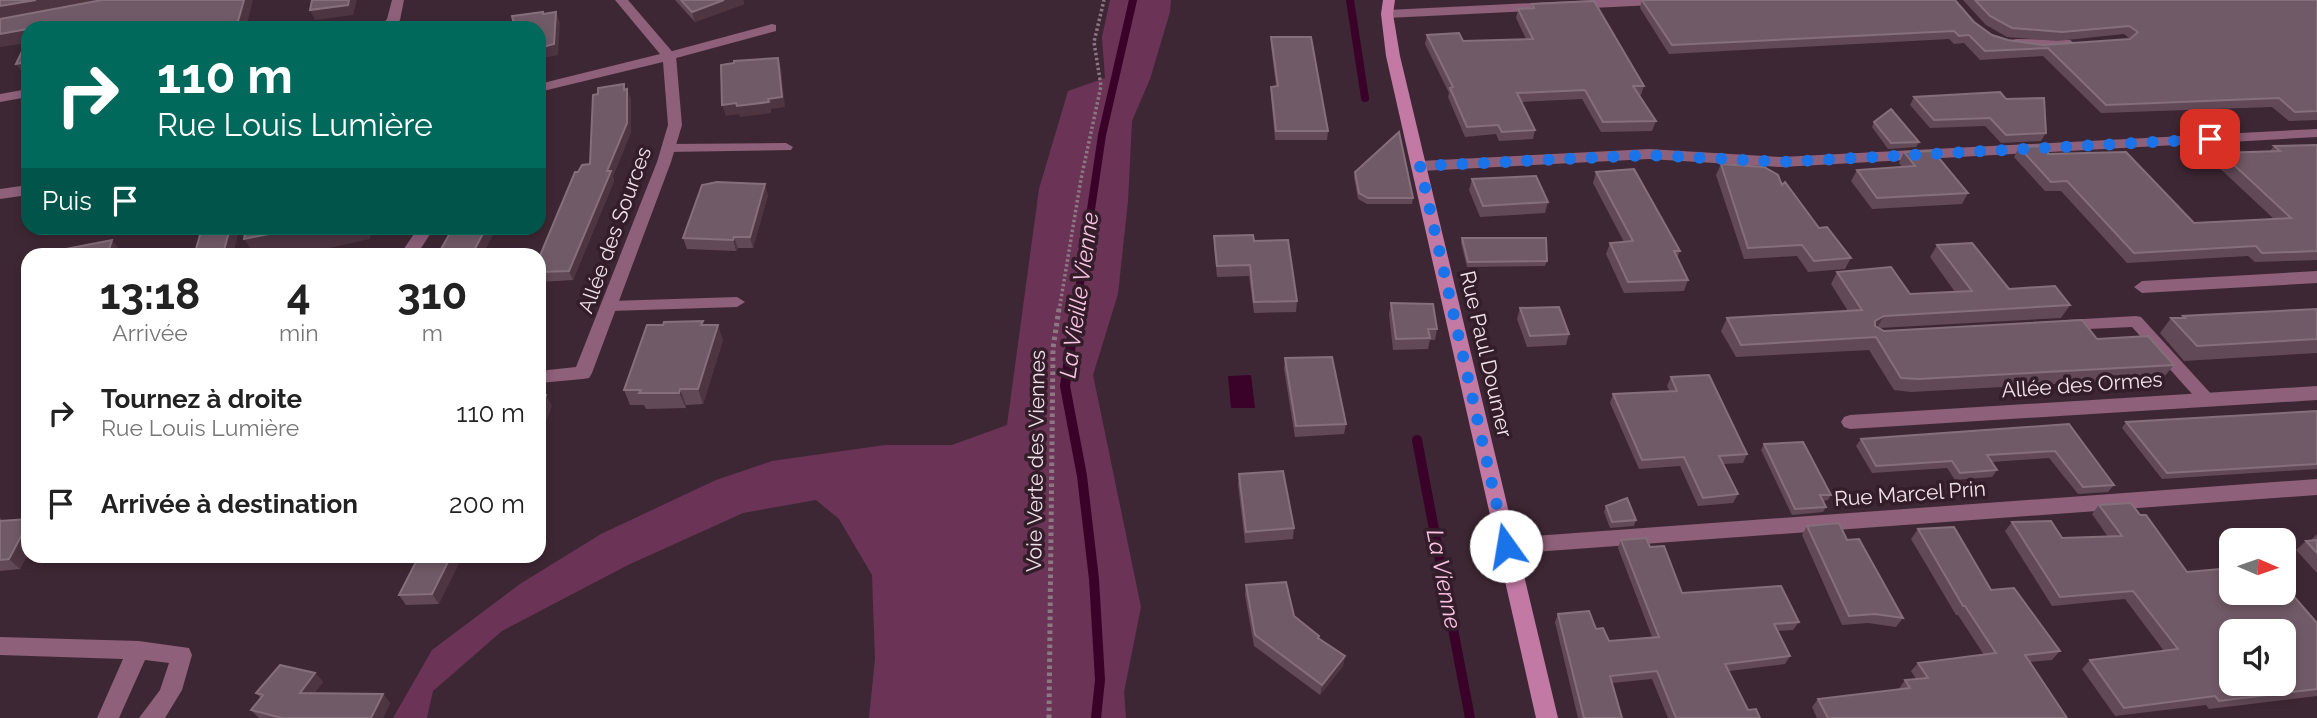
<!DOCTYPE html>
<html lang="fr">
<meta charset="utf-8">
<style>
body{margin:0;font-family:Raleway,sans-serif;background:#f2f2f2;color:#222;height:100vh;display:flex;flex-direction:column;font-size:26px;white-space:nowrap}
*{box-sizing:border-box;margin:0}
p{font-size:23px;color:#767676}
.icon{flex:none;width:38px;height:38px;fill:none;stroke:currentColor;stroke-width:2;stroke-linecap:round;stroke-linejoin:round}
.map{position:relative;flex:1;overflow:hidden}
.side{position:absolute;left:21px;top:248px;width:525px;height:315px;display:flex;flex-direction:column;background:#fff;border-radius:21px;box-shadow:0 4px 10px #0003}
.side>*{flex:none}
.hud{position:absolute;left:21px;top:21px;width:525px;height:214px;border-radius:21px;box-shadow:0 4px 10px #0003;background:#00695c;color:#fff;overflow:hidden}
.needle{width:46px;rotate:92deg}
.buttons{position:absolute;left:2219px;top:528px;display:grid;gap:14px}
.buttons a{display:grid;place-items:center;width:77px;height:77px;border-radius:14px;background:#fff;box-shadow:0 4px 10px #0003;font-size:35px}
.pin{position:absolute;display:grid;place-items:center;width:60px;height:60px;color:#fff;margin:-30px;border-radius:14px;box-shadow:0 4px 10px #0006}
.me{position:absolute;width:77px;margin:-38px;rotate:347deg;stroke-linejoin:round;filter:drop-shadow(0 0 5px #0008)}
.turn{display:flex;align-items:center;gap:24px;height:147px;padding:0 21px;font-size:32px}
.turn .icon{width:91px;height:91px;stroke-width:2.5}
.turn b{display:block;font-size:49px;line-height:60px}
.then{display:flex;align-items:center;height:66px;padding:0 21px;background:#0003;gap:14px;font-size:26px}
.eta{display:flex;justify-content:space-evenly;align-items:center;height:119px;text-align:center}
.eta b{font-size:42px;font-weight:700;line-height:49px}
ul{padding:0;list-style:none}
li{display:flex;align-items:center;gap:21px;height:91px;padding:0 21px}
li div{flex:1}
li b{display:block;font-size:26px}
li em{font-style:normal}
.map>svg:first-child{display:block}
.green{fill:#6b3456}
.water{fill:#3a0229}
.lines{fill:none;stroke-linecap:round;stroke-linejoin:round}
.stream-far1{stroke:#3a0229;stroke-width:8}
.stream{stroke:#3a0229;stroke-width:10}
.path-far1{stroke:#8c7883;stroke-width:3.5;stroke-dasharray:2.5 2.5;stroke-linecap:butt}
.path{stroke:#8c7883;stroke-width:5;stroke-dasharray:3.5 3.5;stroke-linecap:butt}
.lane{fill:#8e607a;fill-rule:evenodd}
.street{fill:#8e607a;fill-rule:evenodd}
.secondary{fill:#c27aa5;fill-rule:evenodd}
.wall{fill:#624957}
.shaded-wall{fill:#4d3542}
.building{fill:#715a67;stroke:#856f7b;stroke-width:2;fill-rule:evenodd}
.route{stroke:#1a73e8;stroke-width:12;stroke-dasharray:0 21.6}
.labels{text-anchor:middle;stroke-width:7;stroke-linejoin:round;paint-order:stroke}
.street-label{font-size:21px;fill:#f1e2ea;stroke:#331d2a}
.water-label{font-size:23px;font-style:italic;fill:#fcc4e4;stroke:#331d2a}
</style>
<div class="map">
<svg width="2317" height="718" viewBox="0 0 2317 718">
<rect width="100%" height="100%" fill="#3e2734"/>
<!-- green -->
<path class="green" d="M1110 0H1171L1170 12 1150 79 1132 121 1128 201 1118 294 1093 375 1141 607 1124 692 1126 718H869L875 659 872 575 839 519 816 500 743 513 628 565 502 631 433 691 427 718H393L432 650 520 584 601 534 716 480 772 461 885 445H952L1007 425 1039 189 1068 91 1105 78 1102 37Z"/>
<!-- water -->
<path class="water" d="M1251 375 1255 408H1231L1228 376Z"/>
<g class="lines">
<!-- stream-far1 -->
<path class="stream-far1" d="M1350 0 1365 98
M1076 311 1102 135 1133 0"/>
<!-- stream -->
<path class="stream" d="M1076 309 1065 386 1082 476 1094 579 1100 680 1096 718
M1417 440 1470 718"/>
<!-- path-far1 -->
<path class="path-far1" d="M1059 311 1081 179 1101 86 1094 42 1104 0"/>
<!-- path -->
<path class="path" d="M1049 718 1053 348 1059 309"/>
<!-- lane -->
<path class="lane" d="M772 24 776 25V31L669 60 663 56 665 53Z
M2016 39 2070 40 2076 44 2070 48 2012 46V40Z
M786 143 793 147 791 150 668 152 661 148 668 144Z
M737 297 745 302 737 307 610 311 602 306 610 301Z
M2136 316 2141 317 2213 396 2215 400 2213 404H2201L2132 327 2066 330 2058 325 2066 320Z"/>
<!-- street -->
<path class="street" d="M392 0H404L400 20 393 28H379L387 19Z
M615 0H628L676 56 682 125 671 162 592 373 589 378 583 379 539 383V371L576 367 657 162 668 125 663 62 539 92V84L660 54Z
M1596 0H1681L1675 4 1387 18 1381 14 1387 10Z
M28 89V97L0 102V94Z
M2317 129V137L1782 167 1649 159 1420 171 1413 166 1420 161 1649 149 1782 157Z
M28 185V195L0 199V189Z
M418 228H434L416 256H399Z
M2317 271V283L2142 293 2134 287 2142 281Z
M2317 386V400L1850 429 1844 427 1841 422 1844 417 1850 415Z
M2317 479V495L1506 554 1499 552 1496 546 1499 540 1506 538Z
M0 637 139 641 189 648 192 655 182 690 165 718H139L160 690 169 663 145 660 119 718H97L123 659 0 655Z"/>
<!-- secondary -->
<path class="secondary" d="M1383 0H1395L1393 14 1400 56 1558 718H1536L1386 56 1381 14Z"/>
</g>
<!-- wall -->
<path class="wall" d="M675 0H743L744 4 695 22Z
M1642 0 1974 22 1992 35 2008 40 2043 45 2130 39 2124 34 2057 41 2007 37 1986 25 1963 0H2317V120L2289 121 2272 107 2101 113 2043 56 1980 60 1964 43 1954 44 1949 39 1669 54 1640 8Z
M1532 4 1644 86 1641 95H1639L1656 121 1652 131 1601 132 1582 99 1521 102 1535 130 1533 139 1499 141 1496 134 1465 137 1448 97 1449 93 1425 44 1427 35 1463 41 1526 39 1516 18 1518 9 1531 8Z
M1271 37 1328 131 1327 140H1275L1271 96V87L1276 86 1271 46Z
M626 90 631 99V132L613 176 614 181 573 280 539 282V258L590 164Z
M1914 97 2006 99 2046 133 2041 141 2001 143 1985 126 1930 128 1910 105Z
M1874 122 1919 142 1916 147 1888 149 1872 127Z
M2317 145V260L2255 262 2248 256 2127 263 2061 191H2045L2014 157 2019 147 2048 154 2194 223 2274 219 2214 163 2221 153 2270 151 2274 146Z
M1904 152 1968 193 1962 204 1872 209 1851 181 1857 170 1902 167 1899 163Z
M1721 164 1782 185 1819 228 1851 258 1845 269 1808 272 1797 256 1744 259 1716 175Z
M1355 172 1413 198 1412 204H1367L1358 199 1354 177Z
M1596 172 1680 251 1677 258 1688 280 1684 291 1624 293 1606 254 1610 243 1624 242 1593 183Z
M1472 179 1548 202 1545 213 1480 217 1469 190Z
M768 195 753 248H738L736 251 687 249 683 238Z
M1214 236 1254 241 1297 301 1296 312 1254 313 1249 276 1217 277 1214 247Z
M1462 238 1547 261 1545 266 1467 267 1461 243Z
M1937 245 2009 289 2070 305 2061 318 1879 328 1884 331 2097 339 2174 365 2163 378 1911 392 1894 390 1869 350 1736 357 1721 331 1727 318 1848 311 1831 284 1837 272 1910 294 1955 292 1930 257Z
M1391 303 1437 329 1435 340H1430L1428 349 1393 350 1389 314Z
M1520 308 1569 334 1566 345 1527 347 1517 319Z
M2317 309V353L2184 361 2160 333 2171 318H2181L2183 316Z
M704 325 723 340 703 404 686 405V408L646 409 644 405H630L624 390Z
M1285 358 1346 424 1344 434 1295 437 1284 369Z
M1671 377 1747 454 1743 463 1723 464 1738 494 1733 503 1698 506 1680 466 1639 469 1610 403 1613 394 1670 392 1667 386Z
M2317 411V469L2162 479 2122 428 2126 422Z
M2069 424 2114 485 2108 492 2078 494 2049 458 1992 462 1997 470 1992 477 1955 480 1947 468 1872 473 1856 446 1861 439Z
M1764 444 1831 495 1828 500 1823 501 1826 507 1823 512 1792 515 1761 450Z
M1239 474 1294 528 1293 539 1245 543 1238 485Z
M2099 505 2140 515 2187 572 2317 623V696L2209 709 2206 705 2115 716 2082 669 2090 660 2164 651 2125 599 2052 606 2005 531 2012 522 2062 538 2108 537 2092 514Z
M1606 506 1636 520 1634 526 1610 528 1604 512Z
M0 518 3 521 28 519V554L20 569 0 571Z
M1807 526 1847 540 1903 618 1896 627 1868 623 1842 625 1802 535Z
M1918 529 1991 590 2060 651 2052 660 2030 662 2067 718H1817L1812 707 1818 699 1898 690 1905 680 1916 679 1911 671 1918 663 1984 655 1958 615H1956L1911 539Z
M2317 534V573L2296 550 2306 541H2312L2311 540Z
M1621 540 1650 547 1682 593 1799 622 1793 630 1778 631 1790 656 1785 664 1729 671 1748 710 1760 718H1668L1652 679 1612 683 1622 718H1578L1555 622 1558 614 1596 629 1609 641 1652 637 1618 548Z
M419 556 439 604 406 605 399 595Z
M1246 585 1294 616 1319 639 1345 656 1343 666 1320 695 1254 646 1245 595Z
M315 673 323 682 314 693 383 694 390 703 383 718H259L251 710 261 698 256 693Z"/>
<!-- shaded-wall -->
<path class="shaded-wall" d="M36 0H108L0 20V6Z
M244 0H253L246 28H236Z
M349 0H357L353 15 315 20 310 10Z
M724 0H743L744 4 695 22 692 12Z
M556 12 560 23 558 55 539 59V48Z
M28 29V43L0 47V34Z
M778 58 781 68 785 107 771 109V113L740 117 739 114 726 116 722 105 768 99Z
M28 62V76H25L16 64Z
M627 89 631 99V132L613 176 614 181 573 280 569 271Z
M765 184 768 195 753 248 750 237Z
M230 228H234L238 234 233 256H215Z
M298 228H372L370 239 293 256H255L244 239Z
M486 228H497L482 256H471Z
M734 237 738 248 736 251 733 240Z
M112 240 123 254 124 250 129 256H110L108 253Z
M1884 316 1877 328 1868 334 1875 321Z
M718 325 723 340 703 404 698 389Z
M680 389 686 405V408L679 393Z
M546 395 552 406 540 438 539 436V415Z
M28 523V554L20 569 9 559Z
M451 556H463L439 604 432 594Z
M1345 656 1343 666 1320 695 1322 685Z
M315 673 323 682 308 701 300 693Z
M383 694 390 703 383 718H371Z"/>
<!-- building -->
<path class="building" d="M0 0H36L0 6Z
M102 0H244L236 28H28V29L0 34V19Z
M312 0H349L348 5 310 10Z
M681 0H724L692 12Z
M1642 0H1955L1974 22 1992 35 2008 40 2043 45 2130 39 2138 32 2129 26 2062 32 2012 28 1990 16 1975 0H2317V111L2295 112 2279 98 2106 105 2048 48 1985 51 1969 35 1959 36 1954 31 1672 45Z
M1594 1 1644 86H1633L1656 121 1603 122 1585 90 1517 93 1535 130 1502 132 1498 125 1467 127 1450 88 1453 87 1427 35 1459 33 1463 41 1533 39 1518 9 1534 8 1532 4Z
M543 12V14L556 12 554 44 539 48V28H499V26L514 24 512 16Z
M1271 37H1311L1328 131H1276L1271 87 1278 86Z
M28 39V62L16 64Z
M778 58 782 97 768 99 769 102 737 106 736 103 722 105 721 65 734 63V61Z
M624 84V90L627 89V123L607 171H611L569 271 539 272V258L575 172H578L582 165 590 164 593 95 598 94V88Z
M2000 92 2006 99 2044 98 2046 133 2006 135 1990 118 1934 120 1914 97Z
M1891 109 1919 142 1891 143 1874 122Z
M1399 132 1413 198H1368L1359 193 1355 172Z
M2317 145V251L2262 253 2256 246 2134 253 2067 181 2051 182 2019 147 2048 146V154L2126 152 2194 223 2291 218 2221 153 2280 151 2274 146Z
M1933 151 1968 193 1877 198 1857 170 1915 166 1904 152Z
M1721 164 1764 167 1778 175 1782 185 1785 182 1819 228 1827 227 1851 258 1814 261 1802 245 1748 248Z
M1634 169 1680 251H1674L1688 280 1628 282 1610 243 1633 241 1596 172Z
M1536 176 1548 202 1483 206 1472 179Z
M717 182 765 184 750 237H734L733 240 683 238 702 185Z
M202 228H230L223 254 215 256H194Z
M246 228H298L244 239Z
M453 228H486L471 256H437Z
M1253 235 1254 241 1288 240 1297 301 1254 302 1250 265 1217 266 1214 236Z
M1462 238H1546L1547 261 1468 262Z
M112 240 108 253 124 250 122 256H58L60 250Z
M1972 243 2009 289 2055 286 2070 305 1884 316 1875 321V326L1884 331 2082 320 2097 339 2148 336 2174 365 1918 379 1901 378 1876 337 1741 345 1727 318 1862 310 1837 272 1891 267 1910 294 1972 291 1937 245Z
M1391 303 1433 304 1437 329H1428L1430 338 1396 339Z
M1559 307 1569 334 1530 336 1520 308Z
M2317 309V339L2197 346 2171 318H2185L2183 316Z
M703 321 701 325H718L698 389H680L679 393H639L641 390H624L647 325H663L664 322Z
M1332 357 1346 424 1296 426 1285 358Z
M1709 375 1747 454 1719 456 1738 494 1703 498 1684 457 1642 460 1613 394 1677 391 1671 377Z
M539 395H546L539 415Z
M2317 411V464L2167 473 2126 422Z
M2069 424 2114 485 2083 487 2055 451 1987 455 1997 470 1960 473 1952 461 1876 466 1861 439Z
M1803 442 1831 495H1820L1826 507 1795 509 1764 444Z
M1283 471 1294 528 1246 532 1239 474Z
M1627 498 1636 520 1612 522 1606 506Z
M2131 503 2140 515H2146L2187 572 2231 568V593H2284V585L2317 623V689L2219 701 2215 696 2124 708 2090 660 2178 649 2133 591 2060 597 2012 522 2051 521 2062 538 2122 536 2099 505ZM2231 632H2284V684H2231Z
M28 519V523L9 559 0 560V521Z
M1839 523 1847 540 1859 539 1903 618 1875 614 1849 616 1807 526Z
M1954 527 1991 590 2014 588 2060 651 2025 655 2067 718H1828L1818 699 1910 688 1905 680 1928 678 1918 663 1996 653 1965 606H1963L1918 529Z
M1646 538 1650 547 1664 546 1682 593 1781 586 1799 622 1774 624 1790 656 1725 664 1748 710 1756 709 1760 718H1676L1657 671 1610 676 1622 718H1584L1558 614 1589 611 1596 629 1603 628 1609 641 1659 637 1621 540Z
M2317 540V553L2306 541Z
M419 556H451L432 594 399 595Z
M1286 582 1294 616 1319 636 1318 638 1345 656 1322 685 1255 635 1246 585Z
M280 665 315 673 300 693 383 694 371 718H282L251 710 263 695 256 693Z"/>
<g class="lines">
<!-- route -->
<path class="route" d="M1506 546 1420 166 1649 155 1782 162 2210 139"/>
</g>
<g class="labels">
<!-- street labels -->
<g class="street-label">
<text transform="translate(615 230) rotate(-70)" y="7">Allée des Sources</text>
<text transform="translate(1486 354) rotate(77)" y="7">Rue Paul Doumer</text>
<text transform="translate(2082 385) rotate(-4)" y="7">Allée des Ormes</text>
<text transform="translate(1036 461) rotate(-89)" y="7">Voie Verte des Viennes</text>
<text transform="translate(1910 494) rotate(-4)" y="7">Rue Marcel Prin</text>
</g>
<!-- water labels -->
<g class="water-label">
<text transform="translate(1079 295) rotate(-82)" y="8">La Vieille Vienne</text>
<text transform="translate(1444 579) rotate(79)" y="8">La Vienne</text>
</g>
</g>
</svg>
<div class="buttons">
<a><svg class="needle" viewBox="-14 -14 28 28"><path d="M0-13l5 13h-10z" fill="#e53935"/><path d="M0 13l5-13h-10z" fill="#767676"/></svg></a>
<a><svg class="icon" aria-label="sound" viewBox="0 0 24 24"><path d="M4 9h4l5-4v14l-5-4H4zM17 9q2 3 0 6"/></svg></a>
</div>
<div class="pin" style="left:2210px;top:139px;background:#d93025"><svg class="icon" aria-label="arrive" viewBox="0 0 24 24"><path d="M6 21V4h12l-3 4 3 4H6"/></svg></div>
<svg class="me" style="left:1506px;top:546px" viewBox="-20 -20 40 40"><circle r="19" fill="#fff"/><path d="M0-13L10 11 0 6-10 11z" fill="#1a73e8"/></svg>
<div class="hud">
<div class="turn"><svg class="icon" aria-label="right" viewBox="0 0 24 24"><path d="M7 20v-9h11M14 6l5 5-5 5"/></svg><div><b>110 m</b>Rue Louis Lumière</div></div>
<div class="then">Puis<svg class="icon" aria-label="arrive" viewBox="0 0 24 24"><path d="M6 21V4h12l-3 4 3 4H6"/></svg></div>
</div>
<section class="side">
<div class="eta">
<div><b>13:18</b><p>Arrivée</p></div>
<div><b>4</b><p>min</p></div>
<div><b>310</b><p>m</p></div>
</div>
<ul>
<li><svg class="icon" aria-label="right" viewBox="0 0 24 24"><path d="M7 20v-9h11M14 6l5 5-5 5"/></svg><div><b>Tournez à droite</b><p>Rue Louis Lumière</p></div><em>110 m</em></li>
<li><svg class="icon" aria-label="arrive" viewBox="0 0 24 24"><path d="M6 21V4h12l-3 4 3 4H6"/></svg><div><b>Arrivée à destination</b></div><em>200 m</em></li>
</ul>
</section>
</div>
